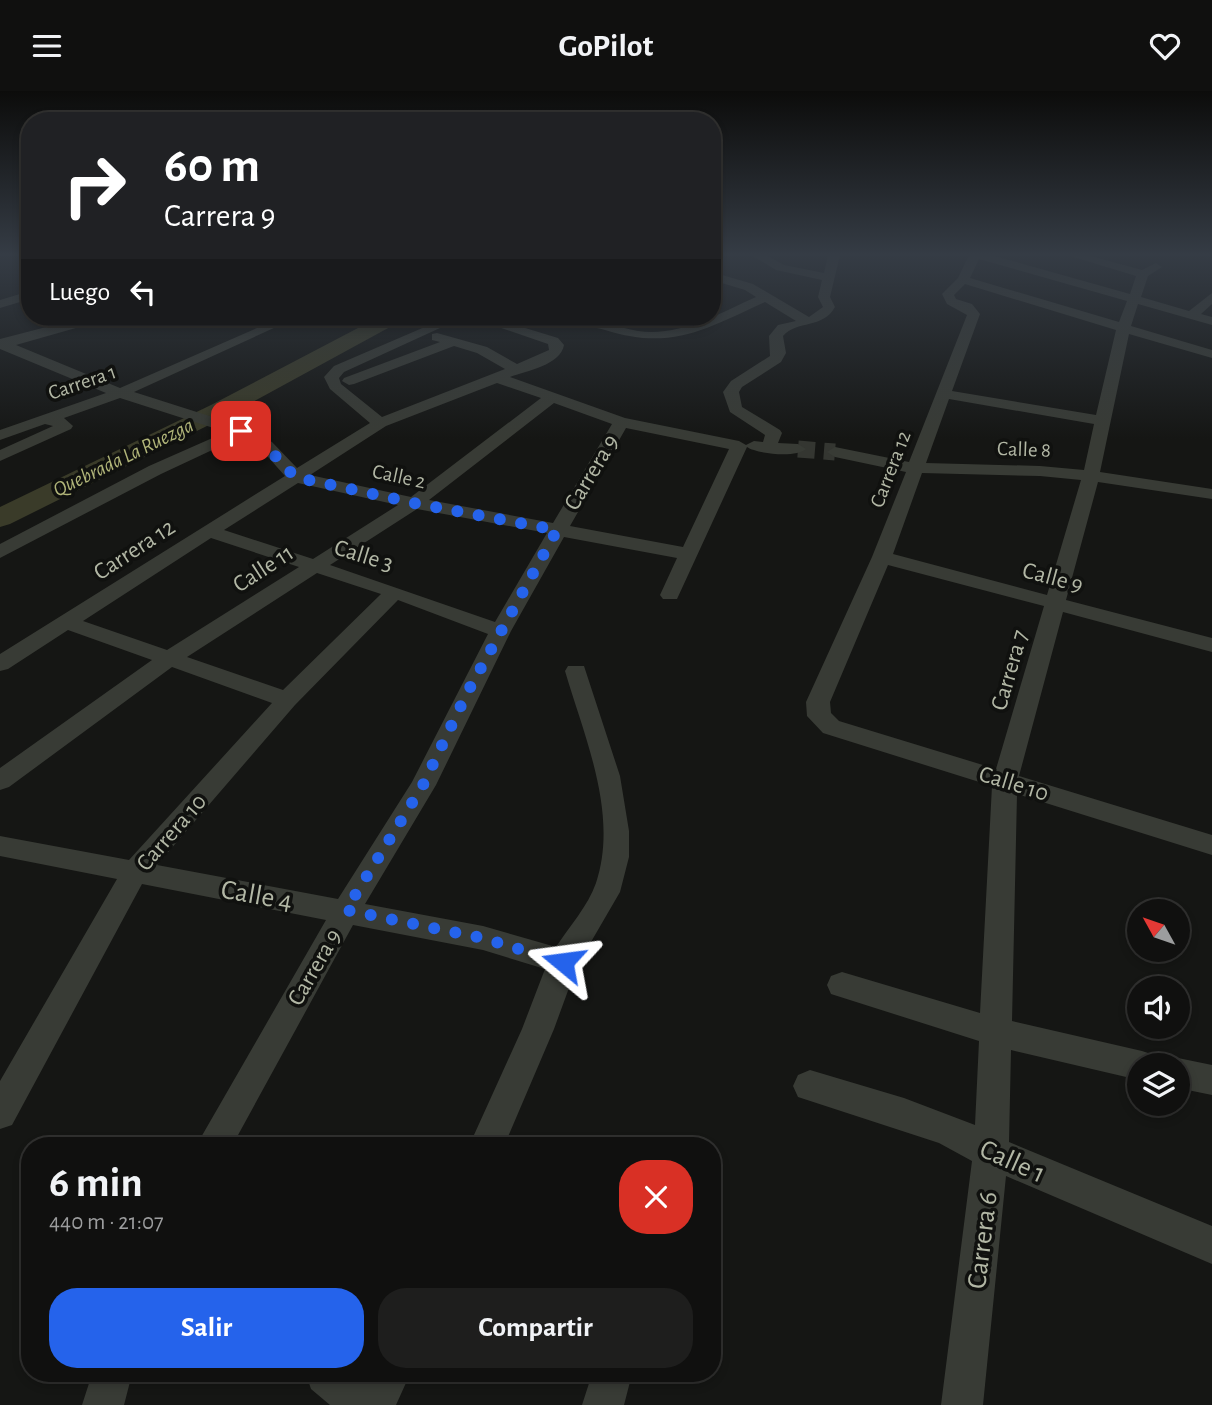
<!DOCTYPE html>
<html lang="es">
<meta charset="utf-8">
<style>
body{margin:0;font-family:"Alegreya Sans",sans-serif;background:#1e1e1d;color:#f1f3f6;height:100vh;display:flex;flex-direction:column;font-size:26px;white-space:nowrap}
*{box-sizing:border-box;margin:0}
p{font-size:23px;color:#9c9d9e}
.icon{flex:none;width:38px;height:38px;fill:none;stroke:currentColor;stroke-width:2;stroke-linecap:round;stroke-linejoin:round}
.map{position:relative;flex:1;overflow:hidden}
.drawer{position:absolute;left:21px;top:1046px;width:700px;height:245px;display:flex;flex-direction:column;background:#10100f;border-radius:28px;box-shadow:0 4px 10px #0003,0 0 0 2px #30302f}
.drawer>*{flex:none}
.guide{position:absolute;left:21px;top:21px;width:700px;height:214px;border-radius:28px;box-shadow:0 4px 10px #0003,0 0 0 2px #30302f;background:#202124;color:#fff;overflow:hidden}
.needle{width:46px;rotate:310deg}
.controls{position:absolute;left:1127px;top:808px;display:grid;gap:14px}
.controls a{display:grid;place-items:center;width:63px;height:63px;border-radius:50%;background:#10100f;box-shadow:0 4px 10px #0003,0 0 0 2px #30302f;font-size:35px}
.pin{position:absolute;display:grid;place-items:center;width:60px;height:60px;color:#fff;margin:-30px;border-radius:14px;box-shadow:0 4px 10px #0006}
.me{position:absolute;width:77px;margin:-38px;rotate:286deg;stroke-linejoin:round;filter:drop-shadow(0 0 5px #0008)}
.turn{display:flex;align-items:center;gap:24px;height:147px;padding:0 28px;font-size:32px}
.turn .icon{width:91px;height:91px;stroke-width:2.5}
.turn b{display:block;font-size:49px;line-height:60px}
.then{display:flex;align-items:center;height:66px;padding:0 28px;background:#0003;gap:14px;font-size:26px}
.round{display:grid;place-items:center;flex:none;width:74px;height:74px;border-radius:28px;background:#1e1e1d}
.headline{display:flex;align-items:center;justify-content:space-between;height:119px;padding:0 28px}
h1{font-size:42px;font-weight:700;line-height:52px}
.action{display:flex;gap:14px;margin-top:auto;padding:14px 28px}
.action a{flex:1;height:80px;border-radius:28px;background:#2563eb;color:#fff;font-size:28px;font-weight:700;line-height:80px;text-align:center}
.action a+a{background:#1e1e1d;color:#f1f3f6}
header{display:flex;justify-content:space-between;align-items:center;height:91px;padding:0 28px;background:#10100f;font-size:32px;font-weight:700}
.map>svg:first-child{display:block}
.lines{fill:none;stroke-linecap:round;stroke-linejoin:round}
.river{fill:#3a3b29;fill-rule:evenodd}
.minor-tunnel{stroke:#343631;stroke-width:17;stroke-dasharray:17 9;stroke-linecap:butt}
.minor{fill:#383b35;fill-rule:evenodd}
.route{stroke:#2563eb;stroke-width:12;stroke-dasharray:0 21.6}
.labels{text-anchor:middle;stroke-width:7;stroke-linejoin:round;paint-order:stroke}
.far-street-label{font-size:21px;fill:#b2b7a5;stroke:#10110f}
.far-water-label{font-size:21px;font-style:italic;fill:#b1b579;stroke:#10110f}
.street-label{font-size:24px;fill:#b2b7a5;stroke:#10110f}
.near-street-label{font-size:28px;fill:#b2b7a5;stroke:#10110f}
</style>
<header><svg class="icon" aria-label="menu" viewBox="0 0 24 24"><path d="M4 6h16M4 12h16M4 18h16"/></svg>GoPilot<svg class="icon" aria-label="heart" viewBox="0 0 24 24"><path d="M12 20l-8-8c-3-5 5-10 8-4 3-6 11-1 8 4z"/></svg></header>
<div class="map">
<svg width="1212" height="1314" viewBox="0 0 1212 1314">
<rect width="100%" height="100%" fill="#151614"/>
<g class="lines">
<!-- river -->
<path class="river" d="M379 226H404L401 230 229 324 10 433 0 436V416L211 314Z"/>
<!-- minor-tunnel -->
<path class="minor-tunnel" d="M798 358 835 361"/>
<!-- minor -->
<path class="minor" d="M751 164H766L784 174 824 182 828 164H840L830 206 835 216C823 238 797 229 783 245L786 262 781 271 742 296 739 301 742 316 780 339 782 342 778 352 798 353 806 358C797 367 757 363 747 356L677 508H663L660 504 677 467 564 446 511 540 436 694 365 813 483 835 556 856C569 836 588 815 596 792 619 723 584 645 565 580L568 575H584L620 685 629 740V766L620 801 577 875 554 938 504 1055H469L522 938 545 878 483 859 353 834 232 1055H196L326 829 142 793 12 1034 0 1038V990L117 788 0 765V745L129 769 272 612 172 576 9 696 0 699V677L152 569 68 539 8 578 0 580V563L285 385 260 357 240 346 161 383 0 467V453L149 375 226 341 120 307 64 327 73 335 71 338 0 370V359L53 335 45 333 0 349V339L106 302 0 258V248L85 226H105L104 229 16 254 120 297 282 226H298L134 301 247 337 272 351 297 377 370 332 330 298 324 286 334 275 448 226H464L344 281 339 287 341 293 382 326 505 278 477 262 454 255 354 293 349 294 342 290 344 287 440 251 432 249V243L437 242 487 256 517 273 549 259 548 253 469 226H489L558 247 564 254C561 274 526 280 510 286L625 327 739 350 746 354 754 350 763 351 765 344 730 321 723 301 731 290 770 265 769 245 778 234 796 230 765 211C706 238 671 260 605 239 593 236 578 233 569 226 594 225 614 236 638 240 680 246 720 222 756 206L745 199 712 189V181L753 193 809 226 823 216 818 206 822 189 776 179ZM497 292 541 307 411 406 310 384 386 335ZM554 312 612 333 553 432 429 409ZM626 337 729 358 683 456 570 435ZM298 392 398 414 313 468 224 439ZM417 418 547 442 495 531 330 474ZM211 447 299 476 167 559 83 530ZM317 482 381 503 283 599 187 566ZM398 509 488 543 412 691 338 808 157 774 295 614Z
M969 164H991L1130 203 1136 185 1067 164H1087L1142 179 1156 172 1162 176 1148 185 1141 206 1189 220 1212 202V213L1201 223 1212 226V234L1138 213 1131 235 1212 259V267L1129 243 1100 381 1212 398V408L1098 391 1066 509 1212 547V561L1063 521 1019 685 1212 744V764L1017 703 1012 930 1142 960 1154 964 1158 975H1139V989L1011 959 1009 1051 1212 1135V1173L1006 1085 983 1314H941L972 1070 939 1052 798 1006 793 995 798 984 810 979 904 1007 975 1034 979 950 831 903 827 894 831 885 842 881 980 922 992 695 823 642 807 625 806 611 872 466 906 381 835 366 827 361 835 356 909 371 967 224 947 213 942 203 958 187ZM979 168 1127 210 1119 231 970 187ZM965 193 1116 239 1096 324 952 300 980 223 972 213 956 208 954 204ZM949 308 1094 333 1084 379 1040 375 926 372ZM922 382 1040 385 1081 389 1047 504 893 463ZM888 474 1044 515 996 678 839 630 831 622 830 611Z
M30 200V208L0 217V209Z
M1178 967 1212 974V1004L1178 997V975H1165L1166 971Z
M92 1283H132L124 1314H82Z
M306 1283H357L365 1289 368 1283H410L396 1314H330L311 1298Z
M592 1283H632L624 1314H582Z"/>
</g>
<!-- sky -->
<linearGradient id="sky" x2="0" y2="1"><stop stop-color="#0c0c0b"/><stop offset="0.47" stop-color="#353c45"/><stop offset="1" stop-color="#353c45" stop-opacity="0"/></linearGradient>
<rect width="1212" height="348" fill="url(#sky)"/>
<g class="lines">
<!-- route -->
<path class="route" d="M241 340 265 354 295 386 414 412 557 439 467 602 423 694 346 819 482 847 563 871"/>
</g>
<g class="labels">
<!-- far-street labels -->
<g class="far-street-label">
<text transform="translate(82 291) rotate(-19)" y="7">Carrera 1</text>
<text transform="translate(1024 358) rotate(2)" y="7">Calle 8</text>
<text transform="translate(890 378) rotate(-69)" y="7">Carrera 12</text>
<text transform="translate(399 385) rotate(12)" y="7">Calle 2</text>
</g>
<!-- far-water labels -->
<g class="far-water-label">
<text transform="translate(123 366) rotate(-26)" y="7">Quebrada La Ruezga</text>
</g>
<!-- street labels -->
<g class="street-label">
<text transform="translate(591 381) rotate(-59)" y="8">Carrera 9</text>
<text transform="translate(134 458) rotate(-33)" y="8">Carrera 12</text>
<text transform="translate(364 464) rotate(17)" y="8">Calle 3</text>
<text transform="translate(263 477) rotate(-33)" y="8">Calle 11</text>
<text transform="translate(1053 486) rotate(15)" y="8">Calle 9</text>
<text transform="translate(1009 579) rotate(-74)" y="8">Carrera 7</text>
<text transform="translate(1014 692) rotate(17)" y="8">Calle 10</text>
<text transform="translate(171 741) rotate(-49)" y="8">Carrera 10</text>
<text transform="translate(314 876) rotate(-60)" y="8">Carrera 9</text>
</g>
<!-- near-street labels -->
<g class="near-street-label">
<text transform="translate(257 803) rotate(10)" y="10">Calle 4</text>
<text transform="translate(1013 1069) rotate(24)" y="10">Calle 1</text>
<text transform="translate(981 1149) rotate(-83)" y="10">Carrera 6</text>
</g>
</g>
</svg>
<div class="controls">
<a><svg class="needle" viewBox="-14 -14 28 28"><path d="M0-13l5 13h-10z" fill="#e53935"/><path d="M0 13l5-13h-10z" fill="#9c9d9e"/></svg></a>
<a><svg class="icon" aria-label="sound" viewBox="0 0 24 24"><path d="M4 9h4l5-4v14l-5-4H4zM17 9q2 3 0 6"/></svg></a>
<a><svg class="icon" aria-label="layers" viewBox="0 0 24 24"><path d="M12 4l9 5-9 5-9-5zM3 14l9 5 9-5"/></svg></a>
</div>
<div class="pin" style="left:241px;top:340px;background:#d93025"><svg class="icon" aria-label="arrive" viewBox="0 0 24 24"><path d="M6 21V4h12l-3 4 3 4H6"/></svg></div>
<svg class="me" style="left:563px;top:871px" viewBox="-20 -20 40 40"><path d="M0-17L14 15 0 8-14 15z" fill="#2563eb" stroke="#fff" stroke-width="4"/></svg>
<div class="guide">
<div class="turn"><svg class="icon" aria-label="right" viewBox="0 0 24 24"><path d="M7 20v-9h11M14 6l5 5-5 5"/></svg><div><b>60 m</b>Carrera 9</div></div>
<div class="then">Luego<svg class="icon" aria-label="left" viewBox="0 0 24 24"><path d="M17 20v-9H6M10 6l-5 5 5 5"/></svg></div>
</div>
<section class="drawer">
<div class="headline"><div><h1>6 min</h1><p>440 m · 21:07</p></div><a class="round" style="background:#d93025;color:#fff"><svg class="icon" aria-label="close" viewBox="0 0 24 24"><path d="M6 6l12 12M18 6L6 18"/></svg></a></div>
<div class="action"><a>Salir</a><a>Compartir</a></div>
</section>
</div>
